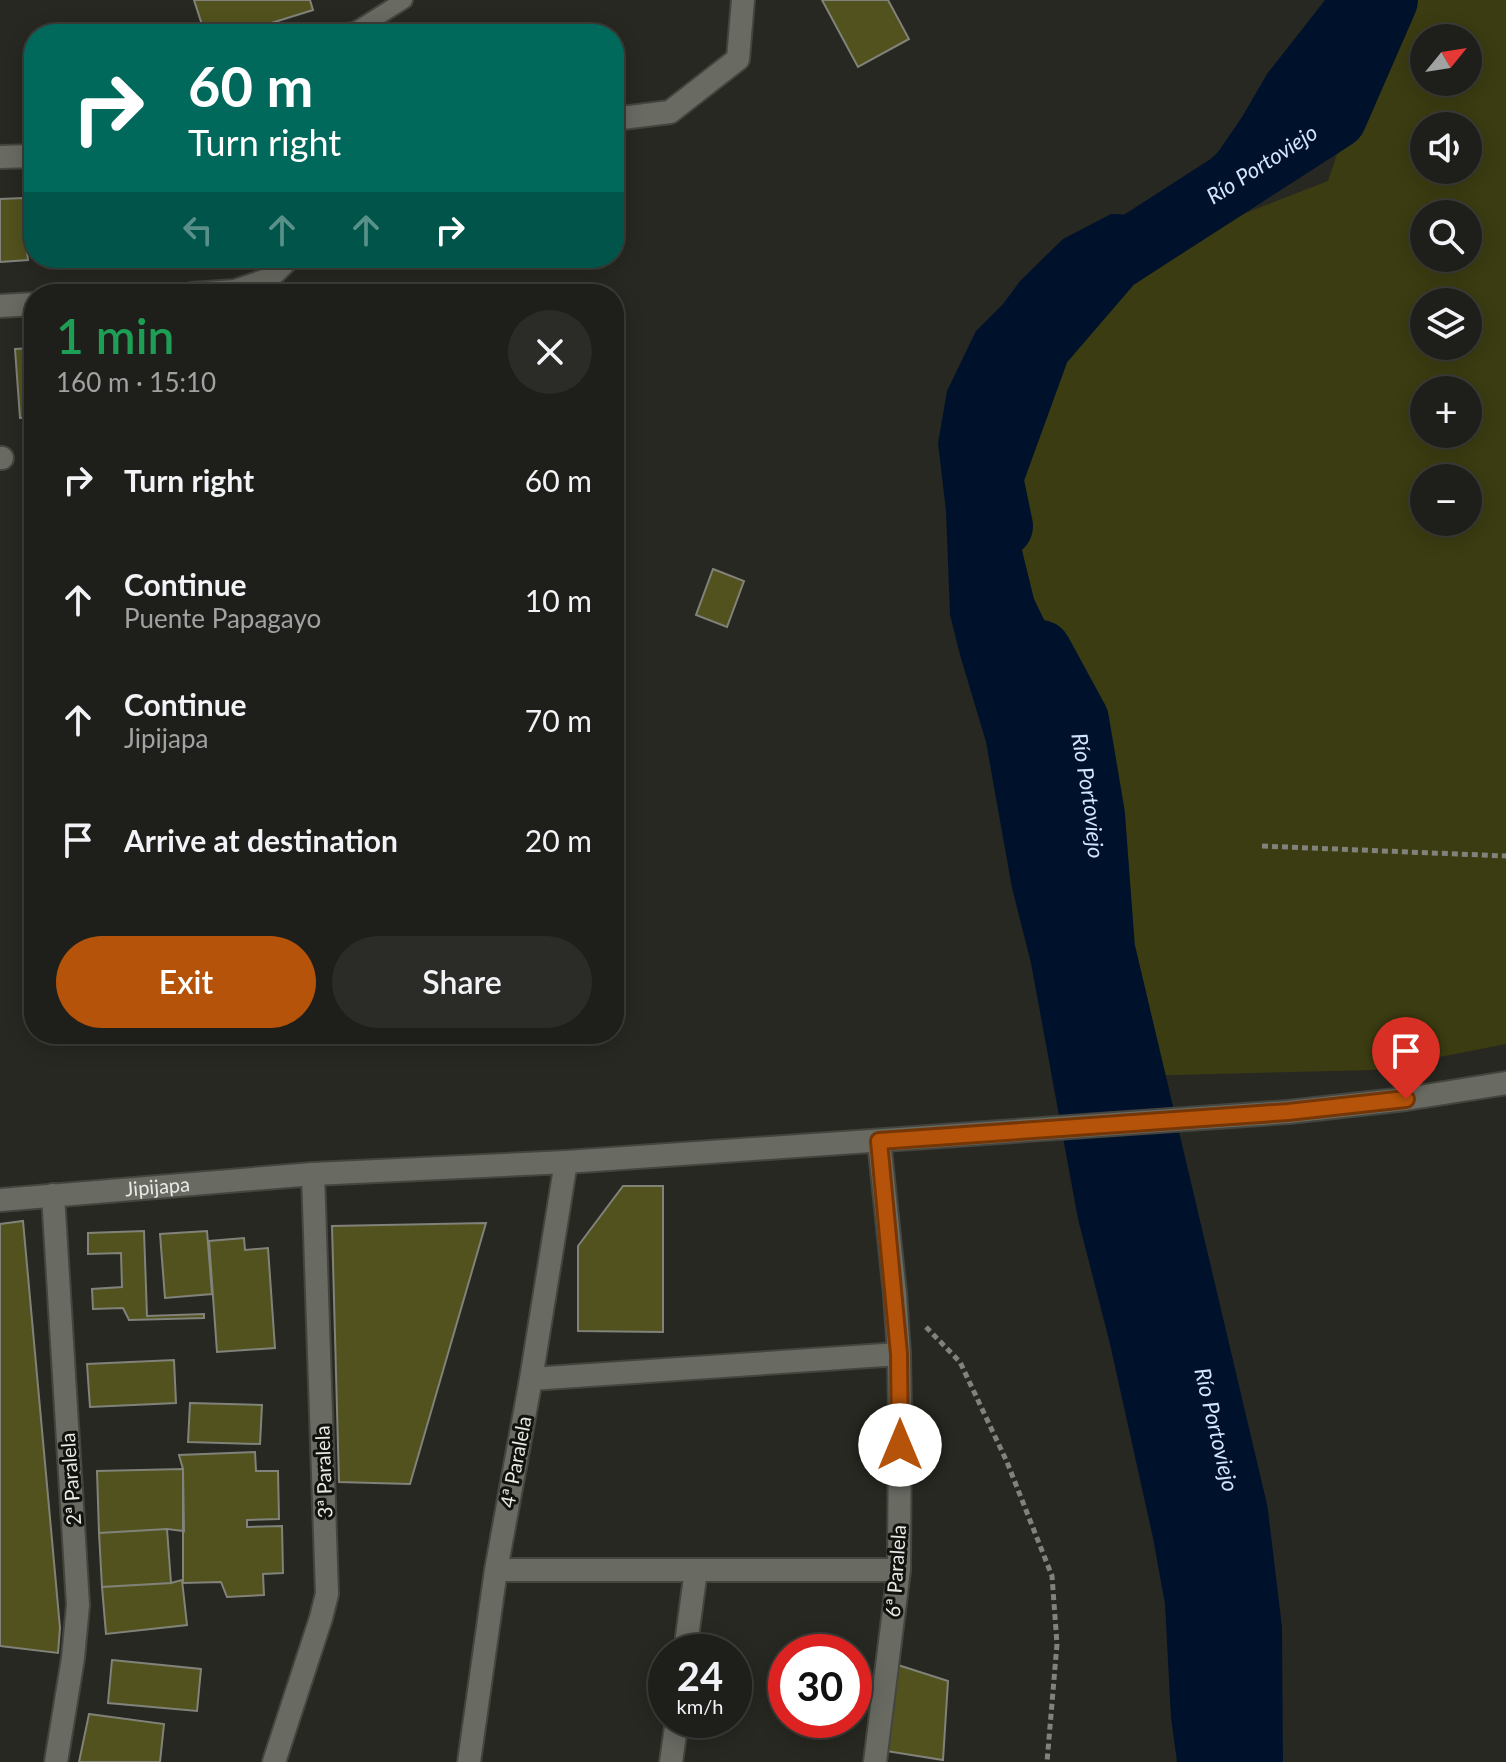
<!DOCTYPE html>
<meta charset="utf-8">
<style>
body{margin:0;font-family:Lato,sans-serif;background:#2b2b27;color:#f1f3f6;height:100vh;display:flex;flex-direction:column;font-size:30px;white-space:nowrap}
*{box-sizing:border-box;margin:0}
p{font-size:26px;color:#a1a2a2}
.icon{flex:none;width:44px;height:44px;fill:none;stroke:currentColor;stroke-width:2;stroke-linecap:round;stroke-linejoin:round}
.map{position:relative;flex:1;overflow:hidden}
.details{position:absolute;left:24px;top:284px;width:600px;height:760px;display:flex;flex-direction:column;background:#1e1e1a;border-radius:32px;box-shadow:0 4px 20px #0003,0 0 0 2px #3c3c39}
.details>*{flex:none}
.guide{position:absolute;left:24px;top:24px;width:600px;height:244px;border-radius:32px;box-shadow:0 4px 20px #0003,0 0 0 2px #3c3c39;background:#00695c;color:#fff;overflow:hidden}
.needle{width:52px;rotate:60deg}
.fabs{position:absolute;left:1410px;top:24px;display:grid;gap:16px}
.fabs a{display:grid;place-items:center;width:72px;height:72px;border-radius:50%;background:#1e1e1a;box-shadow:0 4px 20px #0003,0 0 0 2px #3c3c39;font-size:40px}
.speed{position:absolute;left:648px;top:1634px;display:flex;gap:16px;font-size:40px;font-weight:700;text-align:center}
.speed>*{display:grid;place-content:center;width:104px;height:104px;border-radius:50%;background:#1e1e1a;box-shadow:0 4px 20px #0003,0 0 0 2px #3c3c39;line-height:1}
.speed small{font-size:20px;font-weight:400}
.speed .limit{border:12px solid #d22;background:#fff;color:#111}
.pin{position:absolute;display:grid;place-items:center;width:68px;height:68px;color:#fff;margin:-82px -34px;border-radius:50% 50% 50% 0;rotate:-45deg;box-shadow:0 0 8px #0007}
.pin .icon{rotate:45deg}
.me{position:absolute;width:88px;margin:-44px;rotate:0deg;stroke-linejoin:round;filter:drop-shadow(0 0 6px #0008)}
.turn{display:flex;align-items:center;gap:28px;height:168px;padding:0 32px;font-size:36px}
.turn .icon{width:104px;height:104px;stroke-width:2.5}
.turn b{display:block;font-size:56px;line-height:68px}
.lanes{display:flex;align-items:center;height:76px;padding:0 32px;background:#0003;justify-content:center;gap:40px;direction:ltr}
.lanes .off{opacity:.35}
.round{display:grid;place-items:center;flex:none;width:84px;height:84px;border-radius:42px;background:#2b2b27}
.headline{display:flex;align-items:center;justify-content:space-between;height:136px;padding:0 32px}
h1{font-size:48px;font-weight:600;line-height:60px;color:#1e9e55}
.button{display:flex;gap:16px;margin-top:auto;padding:16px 32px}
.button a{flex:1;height:92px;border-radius:48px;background:#b45309;color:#fff;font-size:32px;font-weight:600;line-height:92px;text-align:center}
.button a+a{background:#2b2b27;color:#f1f3f6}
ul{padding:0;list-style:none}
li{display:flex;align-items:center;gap:24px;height:120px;padding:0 32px}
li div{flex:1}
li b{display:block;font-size:30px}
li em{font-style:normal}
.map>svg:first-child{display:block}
.green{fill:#3c3c12;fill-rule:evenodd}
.water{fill:#00122b}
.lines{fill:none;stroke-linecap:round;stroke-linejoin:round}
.river{stroke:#00122b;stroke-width:64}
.building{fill:#52521e;stroke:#81827a;stroke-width:2}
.service-casing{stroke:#45453f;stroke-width:20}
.minor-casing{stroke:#45453f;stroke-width:26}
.tertiary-casing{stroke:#45453f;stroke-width:26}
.path{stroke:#81827c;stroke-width:5;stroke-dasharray:6 4;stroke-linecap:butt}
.service{stroke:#696a62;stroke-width:16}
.minor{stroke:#696a62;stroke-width:22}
.tertiary{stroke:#696a62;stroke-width:22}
.route-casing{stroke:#753606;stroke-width:20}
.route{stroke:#b45309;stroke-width:14}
.labels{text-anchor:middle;stroke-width:6;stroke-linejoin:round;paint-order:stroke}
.street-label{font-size:20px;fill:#e8e9e4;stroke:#11110e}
.water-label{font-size:22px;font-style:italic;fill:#d1e5fe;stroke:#11110e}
</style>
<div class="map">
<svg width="1506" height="1762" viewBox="0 0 1506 1762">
<rect width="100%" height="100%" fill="#282822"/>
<!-- green -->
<path class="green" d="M1389 0H1506V1044L1373 1070 1134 1076 1062 734 1014 560 1021 385 1171 242 1328 181ZM1424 38H1468V82H1424ZM1424 126H1468V170H1424ZM1424 214H1468V258H1424ZM1424 302H1468V346H1424ZM1424 390H1468V434H1424ZM1424 478H1468V522H1424Z"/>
<!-- water -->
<path class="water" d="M1325 0H1360L1327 57 1317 95 1283 128 1222 203 1151 248 1120 275 1049 299 1016 344 1003 406 1006 485 1034 599 1085 704 1066 792 1090 916 1110 1051 1163 1274 1193 1378 1213 1476 1233 1636 1239 1741 1242 1762H1177L1171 1718 1165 1604 1153 1538 1110 1344 1078 1219 1031 963 1012 888 986 742 960 655 950 615 946 511 938 443 947 391 976 331 1003 304 1020 281 1063 239 1111 214 1141 215 1169 200 1218 152 1242 117 1267 74Z"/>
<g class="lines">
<!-- river -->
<g class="river">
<path id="s1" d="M1001 526 991 478 1039 346 1113 260 1335 117 1386 0"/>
<path id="s2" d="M1040 652 1077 720 1093 815 1103 949 1236 1512 1250 1629 1251 1762"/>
</g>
</g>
<!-- building -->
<path class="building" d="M194 0H310L313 10 236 34H205Z
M822 0H888L909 39 858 67Z
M23 198 24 210H34V243H26L28 260 0 262V199Z
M55 258H91V263L55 265Z
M34 348V417L20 418 15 349Z
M713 569 744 581 727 627 696 615Z
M623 1186H663V1332L578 1331V1246Z
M23 1221 60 1628 58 1653 0 1646V1224Z
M486 1223 410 1484 339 1482 332 1226Z
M144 1231 147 1316 204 1314V1318L129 1320 123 1308 93 1309 92 1289 122 1287 121 1253 88 1254V1233Z
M207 1231 212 1294 165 1298 160 1234Z
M244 1238 245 1250 268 1248 275 1348 217 1352 209 1241Z
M174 1360 176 1403 90 1407 87 1364Z
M190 1403 262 1405 260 1444 188 1442Z
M255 1452 256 1471H278L279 1519 247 1520V1527L282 1526 283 1573 263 1574 264 1595 227 1597 221 1582 183 1583V1469L179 1455Z
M183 1469 184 1531 167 1529 99 1533 97 1471Z
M167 1529 171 1583 102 1587 99 1533Z
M182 1580 187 1625 106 1634 102 1587 171 1583Z
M112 1660 201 1669 197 1711 108 1703Z
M898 1665 948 1681 943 1760 886 1751Z
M89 1714 164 1724 160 1762H79Z"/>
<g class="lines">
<!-- service casing -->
<g class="service-casing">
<path id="service" d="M332 34 355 31 404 0"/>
</g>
<!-- minor casing -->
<g class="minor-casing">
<path id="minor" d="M614 119 670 112 738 59 743 0
M0 157 34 156
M192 294 235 291 267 280 289 258
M0 306 34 304
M0 458H2
M53 1195 78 1605 73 1658 56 1762
M531 1379 899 1354
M496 1570H899
M685 1652 696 1570
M274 1762 321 1618 327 1594 313 1174
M469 1762 496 1570 531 1379 566 1162
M671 1762 677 1720
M875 1762 899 1570 900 1414 899 1354 895 1294 879 1141"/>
</g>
<!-- tertiary casing -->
<g class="tertiary-casing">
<g id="tertiary">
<path id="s3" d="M0 1200 313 1174 566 1162 1288 1112 1406 1099 1506 1083"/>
</g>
</g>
<!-- path -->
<path class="path" d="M1262 846 1506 856
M926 1327 960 1362 1007 1462 1052 1576 1057 1644 1047 1762"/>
<!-- service -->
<use href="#service" class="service"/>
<!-- minor -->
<use href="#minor" class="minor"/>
<!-- tertiary -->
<use href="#tertiary" class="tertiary"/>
</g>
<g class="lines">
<!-- route casing -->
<g class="route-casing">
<path id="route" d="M900 1445 899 1354 879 1141 1288 1112 1406 1099"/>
</g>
<!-- route -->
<use href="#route" class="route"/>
</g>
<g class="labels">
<!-- street labels -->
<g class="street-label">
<text dy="7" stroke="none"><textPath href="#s3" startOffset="158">Jipijapa</textPath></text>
<text transform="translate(516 1462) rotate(-79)" y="7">4ª Paralela</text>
<text transform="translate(324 1472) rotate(-92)" y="7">3ª Paralela</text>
<text transform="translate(71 1479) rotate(-94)" y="7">2ª Paralela</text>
<text transform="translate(896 1571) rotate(-86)" y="7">6ª Paralela</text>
</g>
<!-- water labels -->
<g class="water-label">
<text dy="8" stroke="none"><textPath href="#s1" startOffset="480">Río Portoviejo</textPath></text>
<text dy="8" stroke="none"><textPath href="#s2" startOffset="154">Río Portoviejo</textPath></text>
<text dy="8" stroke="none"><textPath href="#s2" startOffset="802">Río Portoviejo</textPath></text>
</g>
</g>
</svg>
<div class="fabs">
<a><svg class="needle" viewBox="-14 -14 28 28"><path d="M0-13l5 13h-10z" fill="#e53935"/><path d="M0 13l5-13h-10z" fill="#a1a2a2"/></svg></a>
<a><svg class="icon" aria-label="sound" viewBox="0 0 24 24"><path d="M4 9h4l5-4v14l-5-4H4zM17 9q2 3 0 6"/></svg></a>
<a><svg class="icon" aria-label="search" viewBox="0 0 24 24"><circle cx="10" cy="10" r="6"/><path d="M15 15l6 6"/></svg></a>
<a><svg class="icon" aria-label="layers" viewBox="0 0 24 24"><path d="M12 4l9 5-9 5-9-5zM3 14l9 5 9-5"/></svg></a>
<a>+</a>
<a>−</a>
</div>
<div class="speed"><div>24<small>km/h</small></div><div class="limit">30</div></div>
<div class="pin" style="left:1406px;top:1099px;background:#d93025"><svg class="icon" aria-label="arrive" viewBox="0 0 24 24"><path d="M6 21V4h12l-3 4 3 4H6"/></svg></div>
<svg class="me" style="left:900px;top:1445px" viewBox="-20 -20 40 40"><circle r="19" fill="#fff"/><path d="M0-13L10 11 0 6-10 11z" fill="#b45309"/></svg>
<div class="guide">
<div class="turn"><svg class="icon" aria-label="right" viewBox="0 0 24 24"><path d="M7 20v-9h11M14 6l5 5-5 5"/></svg><div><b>60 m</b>Turn right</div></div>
<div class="lanes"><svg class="icon off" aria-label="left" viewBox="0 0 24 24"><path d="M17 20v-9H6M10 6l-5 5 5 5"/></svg><svg class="icon off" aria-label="ahead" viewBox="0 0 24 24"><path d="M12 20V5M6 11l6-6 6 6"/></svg><svg class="icon off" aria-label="ahead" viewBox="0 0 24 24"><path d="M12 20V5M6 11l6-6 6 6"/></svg><svg class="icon" aria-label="right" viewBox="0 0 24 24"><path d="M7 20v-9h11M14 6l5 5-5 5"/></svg></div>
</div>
<section class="details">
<div class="headline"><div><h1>1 min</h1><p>160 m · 15:10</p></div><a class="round"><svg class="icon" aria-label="close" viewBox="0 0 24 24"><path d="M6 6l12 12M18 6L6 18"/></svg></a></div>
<ul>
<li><svg class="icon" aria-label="right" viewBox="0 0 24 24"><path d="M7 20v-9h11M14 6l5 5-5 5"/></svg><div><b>Turn right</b></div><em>60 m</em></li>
<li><svg class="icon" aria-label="ahead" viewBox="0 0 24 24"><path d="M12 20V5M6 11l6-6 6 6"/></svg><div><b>Continue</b><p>Puente Papagayo</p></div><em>10 m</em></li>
<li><svg class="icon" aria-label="ahead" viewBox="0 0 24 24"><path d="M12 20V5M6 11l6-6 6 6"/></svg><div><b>Continue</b><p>Jipijapa</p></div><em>70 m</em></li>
<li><svg class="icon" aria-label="arrive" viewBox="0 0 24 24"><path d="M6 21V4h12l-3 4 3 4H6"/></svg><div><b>Arrive at destination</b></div><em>20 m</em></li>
</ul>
<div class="button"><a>Exit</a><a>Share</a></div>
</section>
</div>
